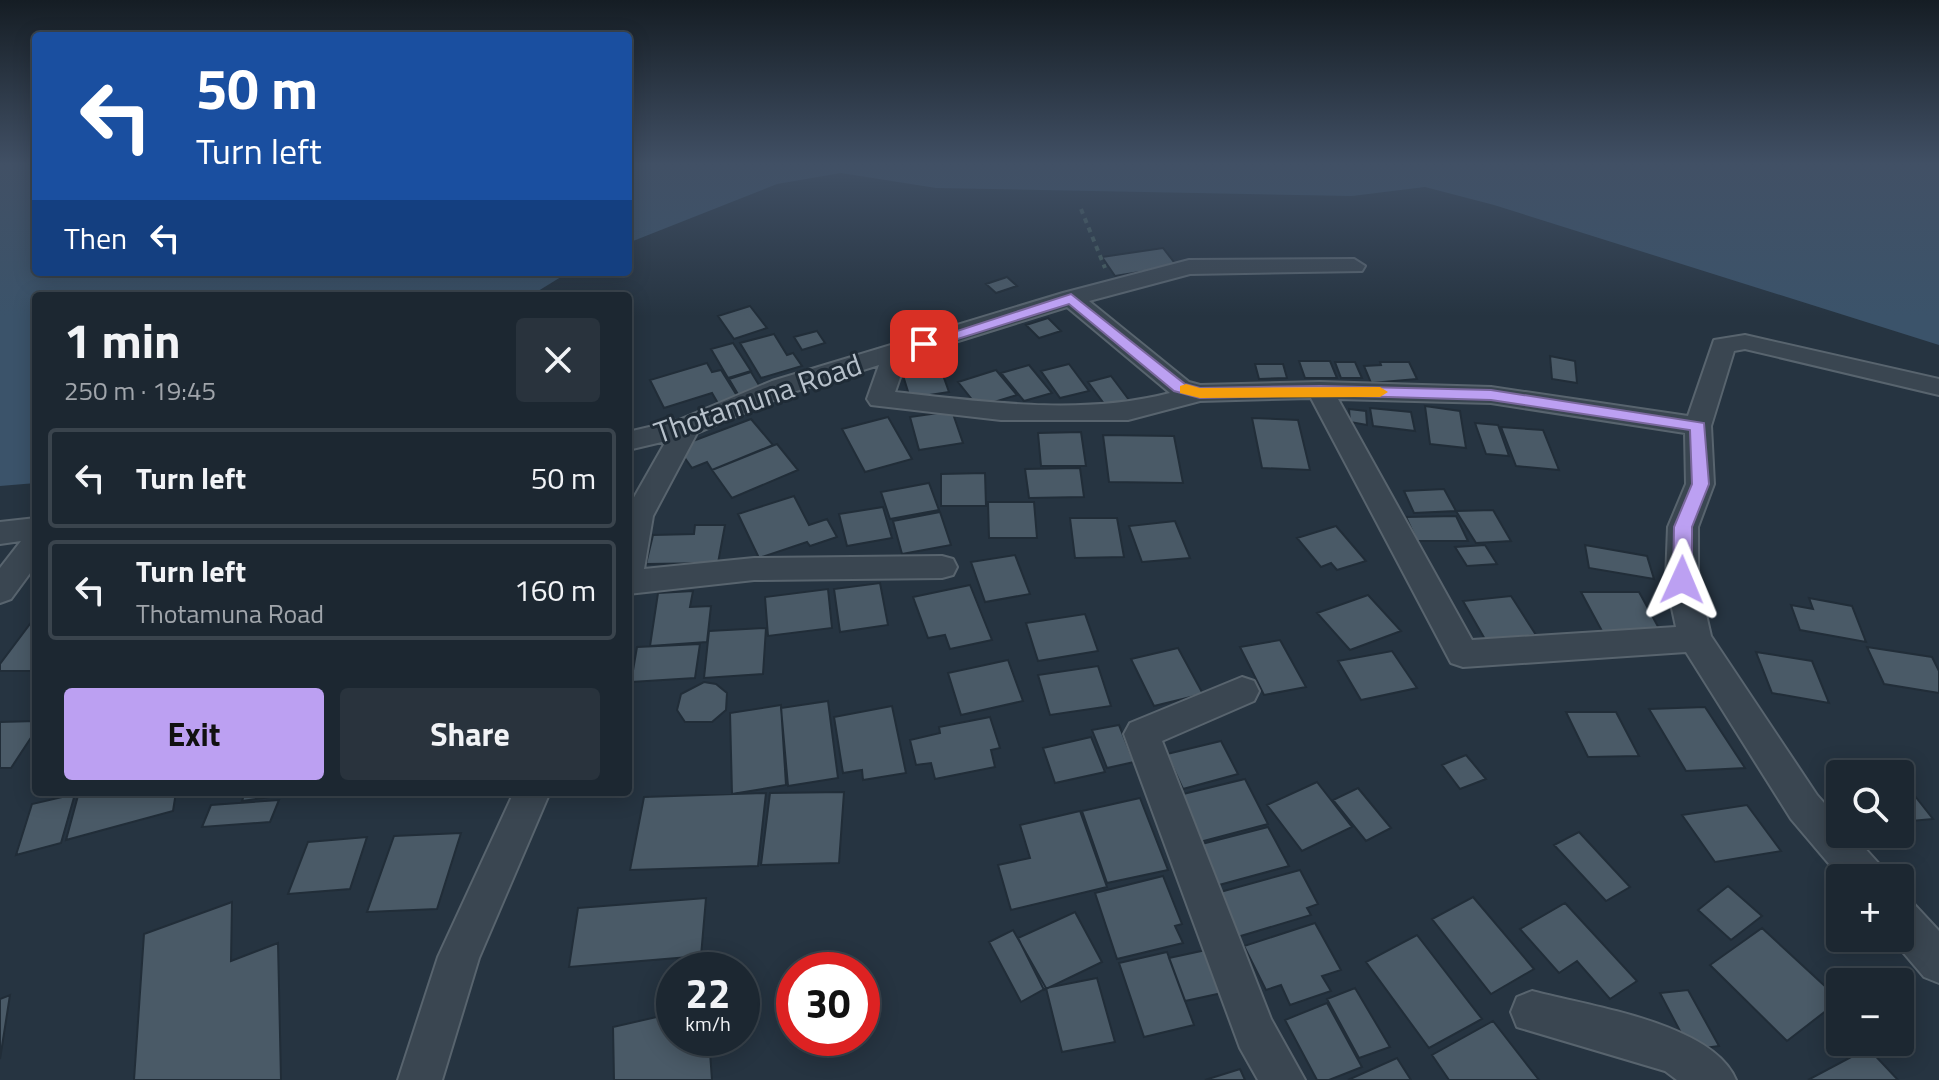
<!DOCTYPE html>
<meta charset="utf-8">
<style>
body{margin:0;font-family:"Titillium Web",sans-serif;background:#29333d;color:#f1f3f6;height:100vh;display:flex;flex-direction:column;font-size:30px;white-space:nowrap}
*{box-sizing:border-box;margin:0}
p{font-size:26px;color:#a0a5ab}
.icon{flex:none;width:44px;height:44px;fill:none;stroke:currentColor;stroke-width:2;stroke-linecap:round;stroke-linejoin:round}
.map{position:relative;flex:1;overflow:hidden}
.panel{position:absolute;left:32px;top:292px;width:600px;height:504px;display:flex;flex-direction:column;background:#1c2731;border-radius:8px;box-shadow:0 4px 20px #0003,0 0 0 2px #3a444d}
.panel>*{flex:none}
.hud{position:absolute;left:32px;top:32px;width:600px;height:244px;border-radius:8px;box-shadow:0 4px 20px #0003,0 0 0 2px #3a444d;background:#1a4fa0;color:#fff;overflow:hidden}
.fabs{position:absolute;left:1826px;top:760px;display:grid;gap:16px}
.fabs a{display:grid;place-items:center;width:88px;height:88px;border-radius:8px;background:#1c2731;box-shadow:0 4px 20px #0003,0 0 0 2px #3a444d;font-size:40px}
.speed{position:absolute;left:656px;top:952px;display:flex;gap:16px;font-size:40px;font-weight:700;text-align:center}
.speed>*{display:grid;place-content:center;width:104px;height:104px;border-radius:50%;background:#1c2731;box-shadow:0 4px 20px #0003,0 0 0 2px #3a444d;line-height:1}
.speed small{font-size:20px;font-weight:400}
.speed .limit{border:12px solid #d22;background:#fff;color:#111}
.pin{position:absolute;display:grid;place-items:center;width:68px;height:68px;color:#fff;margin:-34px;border-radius:16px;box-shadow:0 4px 12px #0006}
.me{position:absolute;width:88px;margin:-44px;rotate:1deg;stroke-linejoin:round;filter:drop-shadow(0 0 6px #0008)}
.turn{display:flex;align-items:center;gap:28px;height:168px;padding:0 32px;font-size:36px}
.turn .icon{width:104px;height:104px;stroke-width:2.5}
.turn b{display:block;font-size:56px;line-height:68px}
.then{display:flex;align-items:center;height:76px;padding:0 32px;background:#0003;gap:16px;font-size:30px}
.round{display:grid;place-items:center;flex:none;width:84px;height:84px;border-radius:8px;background:#29333d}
.head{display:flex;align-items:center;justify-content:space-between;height:136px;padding:0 32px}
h1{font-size:48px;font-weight:700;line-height:60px}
.cta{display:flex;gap:16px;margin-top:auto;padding:16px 32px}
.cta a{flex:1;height:92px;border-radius:8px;background:#bca0f2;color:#111;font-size:32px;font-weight:700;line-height:92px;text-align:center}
.cta a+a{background:#29333d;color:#f1f3f6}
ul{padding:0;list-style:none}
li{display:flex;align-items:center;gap:24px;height:100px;margin:0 16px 12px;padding:0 16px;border:4px solid #3a444d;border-radius:8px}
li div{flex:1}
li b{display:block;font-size:30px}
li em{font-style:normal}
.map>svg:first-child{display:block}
.water{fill:#3b536a}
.building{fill:#4a5a67;stroke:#212d38;stroke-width:2}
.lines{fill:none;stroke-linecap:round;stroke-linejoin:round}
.street-casing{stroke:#58646e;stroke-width:4}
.path{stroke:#465e5e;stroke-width:4;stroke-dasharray:5 5;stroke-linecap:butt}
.street{fill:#3a4651;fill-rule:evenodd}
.route{fill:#bca0f2;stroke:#7a689d;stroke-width:2}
.slow{fill:#f59e0b}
.labels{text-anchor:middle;stroke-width:6;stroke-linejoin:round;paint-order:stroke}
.street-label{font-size:30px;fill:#b7c1cb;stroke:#1f2b36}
</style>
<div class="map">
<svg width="1939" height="1080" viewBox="0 0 1939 1080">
<rect width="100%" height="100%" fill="#263441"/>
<!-- water -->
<path class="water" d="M0 165H36V272H569L530 296H36V483L0 486Z
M628 165H1939V345L1494 205 1425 187 1352 196 936 188 841 173 777 184 628 243Z"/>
<!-- building -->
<path class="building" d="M1163 248 1177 266 1115 276 1102 257Z
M1007 277 1017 286 996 293 986 284Z
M750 306 767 328 734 339 718 316Z
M1048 318 1061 331 1039 338 1026 325Z
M817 331 825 343 802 350 794 337Z
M774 334 787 355 793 353 802 366 761 378 740 343Z
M733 343 751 371 728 378 711 349Z
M1550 356 1575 361 1577 383 1552 379Z
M1299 361H1330L1337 378H1305Z
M1335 362H1355L1362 378H1341Z
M1380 362H1409L1417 379 1371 383 1364 366 1381 365Z
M707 363 712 372 721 370 739 399 719 405 712 393 664 408 650 380Z
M939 364 949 392 910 398 901 369Z
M1069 364 1089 391 1060 398 1041 371Z
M1255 364H1283L1287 378 1259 379Z
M1029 365 1052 393 1024 401 1001 373Z
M996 370 1017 395 978 407 958 382Z
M751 372 762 390 739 396 729 379Z
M1111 376 1129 400 1105 405 1088 382Z
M1425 406 1460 411 1466 448 1430 444Z
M1370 408 1411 412 1415 431 1373 426Z
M1349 409 1366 411 1367 425 1350 422Z
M952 411 963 443 919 450 910 417Z
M888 417 912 459 865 472 842 429Z
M1252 418 1298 420 1310 470 1262 468Z
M751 419 773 445 712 470 707 462 692 468 677 447Z
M1475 423 1498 425 1509 456 1486 454Z
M1501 427 1543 430 1559 470 1516 466Z
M1081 432 1086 466H1041L1038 433Z
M1103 435 1174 436 1183 483 1109 482Z
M777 444 798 470 732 498 712 470Z
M1080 468 1084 497 1029 498 1025 469Z
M985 473 986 506H941V474Z
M929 483 939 510 890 519 881 492Z
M1444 489 1456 511 1414 513 1404 491Z
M794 496 809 525 827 519 837 537 810 546 807 542 759 558 738 514Z
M988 502H1034L1037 538H989Z
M883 507 892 538 847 546 839 514Z
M1493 510 1511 541 1476 543 1456 511Z
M940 512 951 545 902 554 893 521Z
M1456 516 1468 541H1417L1406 517Z
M1070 518H1117L1124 557 1075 558Z
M1175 521 1190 558 1142 562 1129 526Z
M695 525H725L718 563 646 564 653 535 694 534Z
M1336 526 1366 561 1337 570 1331 563 1321 567 1297 538Z
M1485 545 1497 564 1467 566 1455 547Z
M1585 545 1647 556 1654 579 1589 568Z
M1015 555 1030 594 985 602 971 562Z
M880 583 888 625 840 632 834 589Z
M970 585 992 640 950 649 945 635 928 638 913 597Z
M828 589 832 628 768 636 765 597Z
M693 591 690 607 711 606 707 642 650 646 658 593Z
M1581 592H1639L1661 632 1602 631Z
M1368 595 1401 631 1350 650 1317 613Z
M1511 596 1536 635 1486 641 1463 601Z
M1809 598 1852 606 1866 642 1800 630 1791 605 1813 609Z
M1085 614 1098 651 1038 661 1026 623Z
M36 616V671H0V664Z
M766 628 763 674 704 678 709 631Z
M1280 640 1306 687 1264 695 1240 647Z
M700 644 695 678 631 682 637 647Z
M1867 647 1932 657 1939 671V693L1884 684Z
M1178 648 1203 694 1154 706 1131 659Z
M1392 651 1417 688 1361 700 1338 661Z
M1756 652 1812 661 1829 703 1772 693Z
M1008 660 1023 701 961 715 948 673Z
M1098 666 1111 706 1050 715 1038 675Z
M704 682 716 684 727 693 726 710 712 722H685L677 710 681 694Z
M828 701 838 778 788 786 781 708Z
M781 705 786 785 732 794 730 713Z
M892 706 906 773 863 780 862 770 843 773 834 717Z
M1705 707 1745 768 1686 771 1649 709Z
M1566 712H1616L1639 756 1588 757Z
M990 717 1000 748 991 750 995 767 935 779 931 763 916 765 910 740 940 733 939 727Z
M36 721V730L11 768H0V722Z
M1119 725 1134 762 1107 768 1092 730Z
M1091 737 1105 772 1055 783 1043 748Z
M1221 741 1238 774 1183 789 1167 754Z
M1466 755 1486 779 1460 789 1442 765Z
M1900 777 1933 819 1900 822Z
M1245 779 1268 824 1196 843 1175 796Z
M1317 782 1352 827 1302 851 1267 805Z
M1358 788 1391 828 1366 841 1333 800Z
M79 792H176L173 811 66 840Z
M245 792H305L242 801Z
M844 792 839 863 761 865 770 793Z
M766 793 758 866 630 870 644 797Z
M75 794 61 843 16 855 32 804Z
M1140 798 1168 870 1107 883 1082 811Z
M279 800 270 822 202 827 211 805Z
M1747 805 1781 851 1715 862 1682 815Z
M1080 811 1107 887 1011 910 998 865 1030 858 1020 825Z
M1268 827 1289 866 1208 888 1190 847Z
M1579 832 1630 887 1606 901 1554 845Z
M461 833 437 909 367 912 394 836Z
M367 837 350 889 288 894 308 842Z
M1300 870 1318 904 1307 908 1311 915 1234 938 1213 894Z
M1163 876 1182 924 1175 926 1183 943 1117 959 1095 893Z
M1728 886 1762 916 1731 940 1698 910Z
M1473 897 1534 969 1491 994 1432 919Z
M706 898 701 956 569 967 578 908Z
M232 902 231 961 278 943 281 1080H134L144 934Z
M1565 903 1637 981 1610 999 1577 961 1559 973 1520 929Z
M1075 912 1102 962 1044 990 1018 938Z
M1315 923 1341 970 1322 976 1331 991 1290 1005 1281 985 1266 990 1244 946Z
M1762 928 1840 1000 1787 1041 1710 965Z
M1013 930 1046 988 1021 1002 989 942Z
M1417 935 1482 1019 1429 1048 1366 962Z
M1206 950 1222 993 1185 1001 1169 958Z
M1167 952 1194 1025 1144 1037 1119 963Z
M1097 978 1115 1042 1062 1052 1046 988Z
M1355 988 1390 1047 1359 1058 1327 999Z
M1688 990 1719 1046 1690 1050 1660 993Z
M10 995 0 1059V999Z
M1327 1003 1362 1067 1329 1080H1317L1285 1020Z
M674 1013V1038H709L712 1080H614L613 1027Z
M1493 1021 1539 1080H1449L1432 1055Z
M1868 1048 1898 1080H1808Z
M1397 1058 1411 1080H1348Z
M1240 1069 1245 1080H1205Z"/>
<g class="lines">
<!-- street casing -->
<g class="street-casing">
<path id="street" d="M1354 259 1365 266 1362 271 1190 274 1089 301 1189 382 1200 385 1320 382 1491 387 1688 416 1714 340 1745 335 1939 379V395L1745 349 1734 351 1711 426 1714 484 1698 527V580L1711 636 1817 795 1840 821V834H1852L1880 865 1886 878H1841L1791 819 1686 652 1463 667 1451 663 1311 398 1200 401 1128 420H1001L871 405 867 399 879 365 790 393 697 433 653 516 644 569 754 558 942 556 953 559 957 567 953 575 942 578 754 580 628 594V508L666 441 628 450V432L679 420 772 381 1063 293 1189 260ZM1067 307 1170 393C1081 416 985 402 895 392L907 357ZM1338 399 1491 403 1685 433 1686 484 1668 527 1666 580 1676 627 1472 640Z
M36 518V565L11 599 0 603V568L21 541 0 544V522Z
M1242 677 1254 681 1259 691 1254 701 1162 741 1271 1019 1305 1080H1258L1240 1048 1124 734 1130 723Z
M514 792H550L479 958 442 1080H398L438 957Z
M1900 899 1914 904 1939 931V983L1924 977 1891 938H1900Z
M1532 991C1588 1006 1713 1023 1736 1080H1677L1665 1071 1517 1027 1511 1012 1517 997Z"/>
</g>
<!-- path -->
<path class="path" d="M1081 209 1105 268"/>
<!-- street -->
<use href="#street" class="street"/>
</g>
<!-- sky -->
<linearGradient id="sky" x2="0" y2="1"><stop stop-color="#151d24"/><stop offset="0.52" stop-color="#415065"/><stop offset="1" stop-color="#415065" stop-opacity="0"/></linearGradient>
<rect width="1939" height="316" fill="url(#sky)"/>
<!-- route -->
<path class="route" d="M1071 294 1185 384 1200 388 1320 386 1491 390 1704 423 1709 484 1692 527V580L1682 587 1673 580 1674 527 1692 484 1690 430 1491 400 1320 395 1200 398 1174 391 1069 304 929 348 917 344Z"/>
<!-- slow -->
<path class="slow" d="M1186 384 1200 388 1380 387 1388 392 1380 397 1200 398 1180 393V386Z"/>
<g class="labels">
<!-- street labels -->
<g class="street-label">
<text transform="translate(758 399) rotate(-19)" y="10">Thotamuna Road</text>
</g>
</g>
</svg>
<div class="fabs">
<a><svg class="icon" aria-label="search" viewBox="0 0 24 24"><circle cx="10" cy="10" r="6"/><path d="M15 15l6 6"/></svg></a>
<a>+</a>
<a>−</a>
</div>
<div class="speed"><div>22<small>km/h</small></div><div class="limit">30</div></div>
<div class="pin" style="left:924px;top:344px;background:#d93025"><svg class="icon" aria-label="arrive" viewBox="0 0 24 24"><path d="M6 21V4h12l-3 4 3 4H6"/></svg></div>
<svg class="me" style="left:1682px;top:580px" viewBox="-20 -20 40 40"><path d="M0-17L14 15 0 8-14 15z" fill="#bca0f2" stroke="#fff" stroke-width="4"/></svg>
<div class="hud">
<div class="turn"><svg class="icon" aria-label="left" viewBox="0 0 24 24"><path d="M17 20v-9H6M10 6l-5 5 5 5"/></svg><div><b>50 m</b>Turn left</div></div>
<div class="then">Then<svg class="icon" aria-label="left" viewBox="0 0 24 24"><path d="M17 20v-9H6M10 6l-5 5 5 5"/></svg></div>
</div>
<section class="panel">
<div class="head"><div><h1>1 min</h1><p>250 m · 19:45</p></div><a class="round"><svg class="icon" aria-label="close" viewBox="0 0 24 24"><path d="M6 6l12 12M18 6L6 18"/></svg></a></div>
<ul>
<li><svg class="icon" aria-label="left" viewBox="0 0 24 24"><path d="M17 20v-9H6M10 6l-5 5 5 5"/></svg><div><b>Turn left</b></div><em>50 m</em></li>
<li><svg class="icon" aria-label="left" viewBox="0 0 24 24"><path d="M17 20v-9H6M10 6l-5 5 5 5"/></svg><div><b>Turn left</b><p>Thotamuna Road</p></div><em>160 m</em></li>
</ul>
<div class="cta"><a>Exit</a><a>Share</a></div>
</section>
</div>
